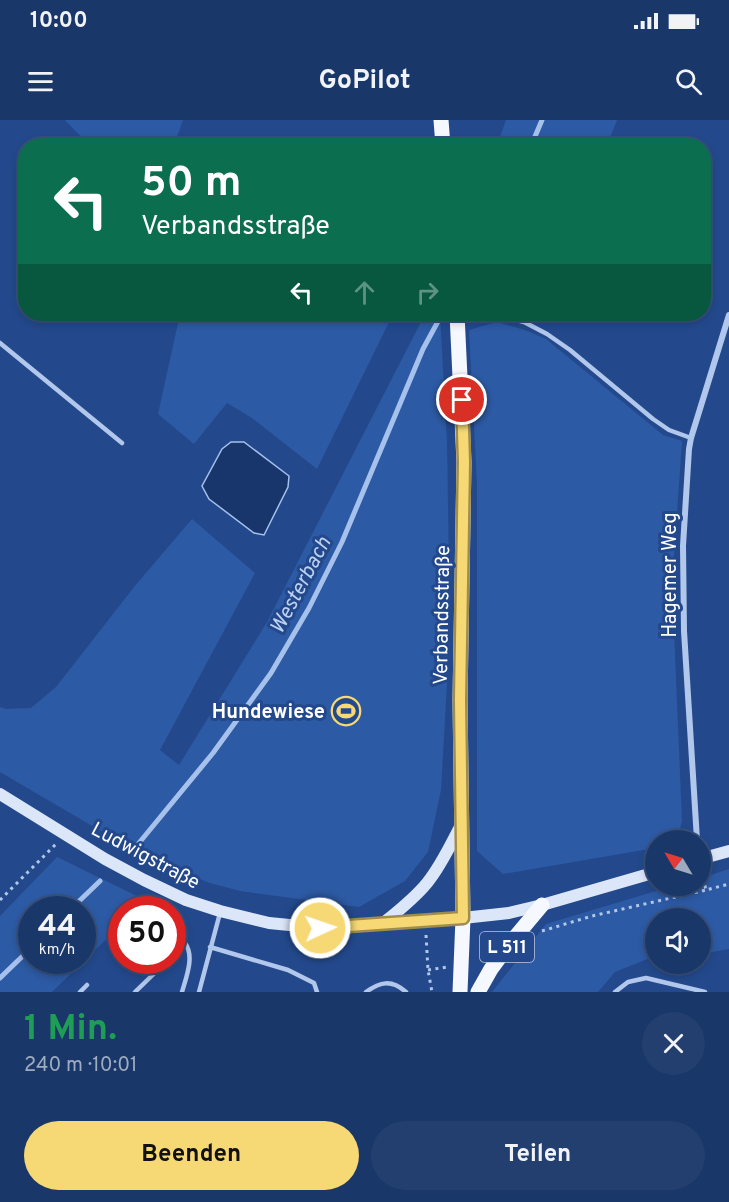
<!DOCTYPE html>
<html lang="de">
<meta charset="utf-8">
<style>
body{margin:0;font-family:Overpass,sans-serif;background:#233f6f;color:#f1f3f6;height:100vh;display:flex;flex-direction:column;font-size:22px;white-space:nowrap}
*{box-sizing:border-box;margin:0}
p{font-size:20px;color:#9facc0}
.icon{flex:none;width:33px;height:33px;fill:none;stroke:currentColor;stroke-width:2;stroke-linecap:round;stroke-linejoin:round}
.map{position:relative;height:872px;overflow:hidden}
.drawer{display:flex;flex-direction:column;background:#1a3769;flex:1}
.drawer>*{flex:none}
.banner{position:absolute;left:18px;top:18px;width:693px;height:183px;border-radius:24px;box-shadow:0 3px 9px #0003,0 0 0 2px #38517d;background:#0b6e4f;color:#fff;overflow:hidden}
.needle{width:39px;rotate:308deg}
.buttons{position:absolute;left:645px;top:710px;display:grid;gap:12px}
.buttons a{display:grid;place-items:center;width:66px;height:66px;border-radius:50%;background:#1a3769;box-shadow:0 3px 9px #0003,0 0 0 2px #38517d;font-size:30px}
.speed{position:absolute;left:18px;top:776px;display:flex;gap:12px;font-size:30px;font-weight:700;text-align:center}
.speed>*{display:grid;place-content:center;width:78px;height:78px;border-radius:50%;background:#1a3769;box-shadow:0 3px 9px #0003,0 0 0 2px #38517d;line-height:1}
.speed small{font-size:15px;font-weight:400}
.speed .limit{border:9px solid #d22;background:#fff;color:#111}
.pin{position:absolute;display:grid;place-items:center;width:51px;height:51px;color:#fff;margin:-26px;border:3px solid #fff;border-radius:50%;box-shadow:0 2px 6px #0007}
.me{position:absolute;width:66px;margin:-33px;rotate:87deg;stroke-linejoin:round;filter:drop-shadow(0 0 4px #0008)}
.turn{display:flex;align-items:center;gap:21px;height:126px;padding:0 24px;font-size:27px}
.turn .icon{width:78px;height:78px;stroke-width:2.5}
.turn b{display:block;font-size:42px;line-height:51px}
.lanes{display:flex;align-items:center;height:57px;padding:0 24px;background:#0003;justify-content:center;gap:30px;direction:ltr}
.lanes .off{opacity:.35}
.round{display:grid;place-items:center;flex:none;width:63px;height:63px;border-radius:32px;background:#233f6f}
.head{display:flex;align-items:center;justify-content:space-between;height:102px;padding:0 24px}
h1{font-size:36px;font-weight:700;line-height:45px;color:#1e9e55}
.primary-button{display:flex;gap:12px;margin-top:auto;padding:12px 24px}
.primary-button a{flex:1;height:69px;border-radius:36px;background:#f6d974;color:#111;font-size:24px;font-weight:700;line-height:69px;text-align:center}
.primary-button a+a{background:#233f6f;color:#f1f3f6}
.status{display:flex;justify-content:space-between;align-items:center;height:42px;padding:0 30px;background:#1a3769;direction:ltr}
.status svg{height:16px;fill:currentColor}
header{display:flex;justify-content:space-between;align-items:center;height:78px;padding:0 24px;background:#1a3769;font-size:27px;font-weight:700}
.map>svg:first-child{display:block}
.green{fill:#2d5aa4;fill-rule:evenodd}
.water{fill:#18366b;stroke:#a5c1ec;stroke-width:1.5}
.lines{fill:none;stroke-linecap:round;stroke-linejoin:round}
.stream{stroke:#a5c1ec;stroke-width:5}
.path{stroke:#b1c7eb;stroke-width:3;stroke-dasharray:3 4.5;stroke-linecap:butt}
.lane{stroke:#b1c7eb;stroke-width:4.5}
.street{stroke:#b1c7eb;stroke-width:6}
.secondary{stroke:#dce6f9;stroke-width:12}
.primary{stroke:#f5f8fe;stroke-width:15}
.route-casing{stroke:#a08d4b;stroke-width:15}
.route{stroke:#f6d974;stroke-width:10}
.labels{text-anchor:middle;stroke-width:6;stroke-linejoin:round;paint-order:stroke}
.shield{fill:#23498c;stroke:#bdc8dc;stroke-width:1.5}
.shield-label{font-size:18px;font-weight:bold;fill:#fff}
.street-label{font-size:20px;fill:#fff;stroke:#23498c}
.poi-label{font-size:20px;font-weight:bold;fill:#fff;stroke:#23498c;text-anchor:end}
.water-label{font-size:21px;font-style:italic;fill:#bdd1f2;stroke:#23498c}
</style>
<div class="status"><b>10:00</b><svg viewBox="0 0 49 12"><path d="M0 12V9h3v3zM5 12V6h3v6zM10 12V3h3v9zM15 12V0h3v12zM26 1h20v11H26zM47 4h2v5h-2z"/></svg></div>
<header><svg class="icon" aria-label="menu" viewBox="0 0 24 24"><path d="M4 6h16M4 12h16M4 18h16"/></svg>GoPilot<svg class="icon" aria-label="search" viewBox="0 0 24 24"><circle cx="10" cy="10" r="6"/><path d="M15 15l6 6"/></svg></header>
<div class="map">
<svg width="729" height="872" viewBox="0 0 729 872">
<rect width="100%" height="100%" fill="#23498c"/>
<!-- green -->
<path class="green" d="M65 0H183L174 25 90 26Z
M506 0H617L607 25H497Z
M180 194H393L317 349 252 298 227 283 194 324 158 294Z
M425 194H440L447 322 450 512 441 670 428 732 405 761 359 787 240 771 210 763 167 747 99 710 0 652V587L6 589 31 588 56 567 134 467 192 399 255 453 160 630 179 645 267 502Z
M497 202 525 210 546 219 663 315 682 321 672 463 682 701 677 720H656L655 728 503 754 477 731V364L469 210Z
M57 737 147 781 139 789H122L121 805 52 872H0V796ZM32 789H82V840H32Z
M729 749V829L701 834 700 798H656L655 838H650L615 852 598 872H492L546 804 676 765H700L701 758Z"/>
<!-- water -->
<path class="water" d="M231 322H244L289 356 288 367 264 415 254 413 209 379 202 366 222 329Z"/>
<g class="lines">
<!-- stream -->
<path class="stream" d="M531 26 542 0
M139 723 213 633 271 553 309 488 342 422 423 229 442 194
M71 789 100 761
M0 858 32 827"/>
<!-- path -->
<path class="path" d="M701 751 706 770 729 764
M0 780 56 724
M542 811 592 796 706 770
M426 815 428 850 432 872
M428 850 447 847"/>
<!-- lane -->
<path class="lane" d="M460 198 494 194 524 202 547 214 570 230 653 299 669 310 691 318
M0 223 122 323
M172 814C176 816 182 819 185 823 195 836 186 858 182 872
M210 827 288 850 314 863 317 872
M172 835 185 823
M80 872 87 865
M135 872 168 840
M199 872 220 793
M366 872C380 862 391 859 406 872
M615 872 628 862 646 858 705 872"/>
<!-- street -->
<path class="street" d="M697 720 684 511 683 426 689 329 691 318 729 195"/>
<!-- secondary -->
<path class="secondary" d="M0 674 105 739 144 760 186 780 220 791 269 803 320 808 463 798 509 793 542 785 656 752
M700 739 729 731
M381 805C397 792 414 779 427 763 441 746 451 724 461 705"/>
<!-- primary -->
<path class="primary" d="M441 0 443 26
M457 194 464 342 460 580 463 798 460 872
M478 872 491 849 511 822 542 785"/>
</g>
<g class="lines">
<!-- route casing -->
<g class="route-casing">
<path id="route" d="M320 808 463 798 460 580 464 342 462 280"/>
</g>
<!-- route -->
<use href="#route" class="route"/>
</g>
<!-- icons -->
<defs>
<g id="stadium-ring" transform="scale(1.5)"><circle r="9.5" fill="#23498c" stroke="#f6d974" stroke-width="1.5"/><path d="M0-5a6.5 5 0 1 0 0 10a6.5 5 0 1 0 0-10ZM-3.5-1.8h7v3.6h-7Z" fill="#f6d974"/></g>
</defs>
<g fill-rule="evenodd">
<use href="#stadium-ring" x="346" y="591"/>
</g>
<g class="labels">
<!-- shield labels -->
<rect class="shield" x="480" y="812" width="54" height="30" rx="4.5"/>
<g class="shield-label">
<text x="507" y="833">L 511</text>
</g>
<!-- street labels -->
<g class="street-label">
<text transform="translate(669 455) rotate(-90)" y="7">Hagemer Weg</text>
<text transform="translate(441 495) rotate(-89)" y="7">Verbandsstraße</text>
<text transform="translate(146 735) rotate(28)" y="7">Ludwigstraße</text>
</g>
<!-- poi labels -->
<g class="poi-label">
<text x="325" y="598">Hundewiese</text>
</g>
<!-- water labels -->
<g class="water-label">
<text transform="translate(300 465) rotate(-62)" y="7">Westerbach</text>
</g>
</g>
</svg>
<div class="buttons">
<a><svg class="needle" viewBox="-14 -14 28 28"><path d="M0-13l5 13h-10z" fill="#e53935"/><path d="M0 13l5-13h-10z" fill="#9facc0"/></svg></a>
<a><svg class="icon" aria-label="sound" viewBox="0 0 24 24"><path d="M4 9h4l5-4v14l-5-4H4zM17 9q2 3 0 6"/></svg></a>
</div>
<div class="speed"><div>44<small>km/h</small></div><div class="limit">50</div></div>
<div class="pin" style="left:462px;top:280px;background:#d93025"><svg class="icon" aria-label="arrive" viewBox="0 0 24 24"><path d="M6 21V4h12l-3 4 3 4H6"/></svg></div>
<svg class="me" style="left:320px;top:808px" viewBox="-20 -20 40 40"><circle r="17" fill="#f6d974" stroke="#fff" stroke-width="3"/><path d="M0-11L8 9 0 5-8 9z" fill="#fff"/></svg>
<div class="banner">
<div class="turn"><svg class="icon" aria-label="left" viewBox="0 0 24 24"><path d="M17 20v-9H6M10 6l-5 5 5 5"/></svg><div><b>50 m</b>Verbandsstraße</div></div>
<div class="lanes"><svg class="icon" aria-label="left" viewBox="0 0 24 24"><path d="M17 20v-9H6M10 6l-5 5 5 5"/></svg><svg class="icon off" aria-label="ahead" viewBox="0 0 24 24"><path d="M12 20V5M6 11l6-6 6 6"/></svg><svg class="icon off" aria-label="right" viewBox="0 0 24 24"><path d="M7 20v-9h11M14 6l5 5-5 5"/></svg></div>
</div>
</div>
<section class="drawer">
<div class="head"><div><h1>1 Min.</h1><p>240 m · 10:01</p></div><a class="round"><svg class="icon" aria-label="close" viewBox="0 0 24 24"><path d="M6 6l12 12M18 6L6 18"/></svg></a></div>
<div class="primary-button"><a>Beenden</a><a>Teilen</a></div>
</section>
